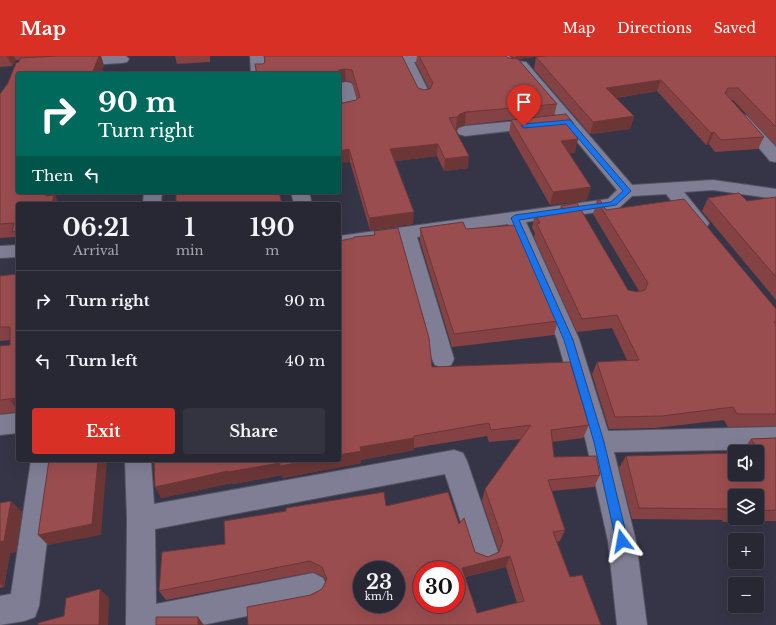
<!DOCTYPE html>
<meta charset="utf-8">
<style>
body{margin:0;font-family:"Libre Baskerville",serif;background:#343441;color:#f1f3f6;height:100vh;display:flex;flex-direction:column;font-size:15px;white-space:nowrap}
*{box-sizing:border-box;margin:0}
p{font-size:13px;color:#a5a6ad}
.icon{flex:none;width:22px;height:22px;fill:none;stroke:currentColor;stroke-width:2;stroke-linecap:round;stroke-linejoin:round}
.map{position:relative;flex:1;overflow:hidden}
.sheet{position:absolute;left:16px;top:146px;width:325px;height:260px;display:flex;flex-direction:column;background:#282835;border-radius:4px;box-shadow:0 4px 16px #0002,0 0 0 1px #444450}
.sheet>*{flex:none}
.top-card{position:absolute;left:16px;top:16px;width:325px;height:122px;border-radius:4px;box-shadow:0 4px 16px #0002,0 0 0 1px #444450;background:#00695c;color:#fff;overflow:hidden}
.fabs{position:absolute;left:728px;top:389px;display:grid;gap:8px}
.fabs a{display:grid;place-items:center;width:36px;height:36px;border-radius:4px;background:#282835;box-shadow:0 4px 16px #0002,0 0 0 1px #444450;font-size:20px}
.speed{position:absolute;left:353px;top:505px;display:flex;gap:8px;font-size:20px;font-weight:700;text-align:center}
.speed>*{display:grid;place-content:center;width:52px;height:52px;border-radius:50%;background:#282835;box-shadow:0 4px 16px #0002,0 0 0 1px #444450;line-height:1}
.speed small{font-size:10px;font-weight:400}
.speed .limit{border:6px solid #d22;background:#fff;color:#111}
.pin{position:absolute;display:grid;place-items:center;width:34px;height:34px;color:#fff;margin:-41px -17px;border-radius:50% 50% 50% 0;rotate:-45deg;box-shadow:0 0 4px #0007}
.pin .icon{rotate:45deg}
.me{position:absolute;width:44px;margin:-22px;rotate:347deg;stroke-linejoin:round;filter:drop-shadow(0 0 3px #0008)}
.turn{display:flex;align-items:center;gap:14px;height:84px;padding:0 16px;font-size:18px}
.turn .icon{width:52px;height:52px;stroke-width:2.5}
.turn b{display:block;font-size:28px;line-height:34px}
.then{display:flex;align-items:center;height:38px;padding:0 16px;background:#0003;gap:8px;font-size:15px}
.eta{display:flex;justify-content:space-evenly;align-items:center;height:68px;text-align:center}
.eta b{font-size:24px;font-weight:800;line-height:28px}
.cta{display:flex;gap:8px;margin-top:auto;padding:8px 16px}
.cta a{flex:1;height:46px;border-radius:4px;background:#d93025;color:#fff;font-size:16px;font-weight:800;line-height:46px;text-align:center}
.cta a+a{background:#343441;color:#f1f3f6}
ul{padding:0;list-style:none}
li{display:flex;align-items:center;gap:12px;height:60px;padding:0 16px;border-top:1px solid #444450}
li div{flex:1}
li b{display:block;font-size:15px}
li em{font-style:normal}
header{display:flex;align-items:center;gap:24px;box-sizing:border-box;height:56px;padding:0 20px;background:#d93025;color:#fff}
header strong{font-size:19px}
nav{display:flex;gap:22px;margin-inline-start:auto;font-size:14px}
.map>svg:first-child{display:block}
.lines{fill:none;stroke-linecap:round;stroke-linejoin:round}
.minor-casing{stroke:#535261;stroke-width:2}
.minor{fill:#807e94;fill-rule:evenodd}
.wall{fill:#844244;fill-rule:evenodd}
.shaded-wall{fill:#6c3637}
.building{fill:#9a4d4f;stroke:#6c3637;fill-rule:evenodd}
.route{fill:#1a73e8;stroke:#114b97}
</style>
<header>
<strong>Map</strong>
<nav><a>Map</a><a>Directions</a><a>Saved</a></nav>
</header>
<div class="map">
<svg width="776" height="569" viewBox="0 0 776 569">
<rect width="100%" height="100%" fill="#363547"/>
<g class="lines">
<!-- minor casing -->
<g class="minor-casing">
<path id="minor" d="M104 0H126L129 3 127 6 122 7 73 10 68 9 66 6 68 3 73 2Z
M250 0H264L265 18H251Z
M401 0H441L439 3 414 6 431 40 429 43 424 44 419 43 417 40 399 3Z
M493 0H509L515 5 526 6 632 129 713 124 776 133V143L713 134 684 136 709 167 707 171 700 173 693 171 666 138 632 140 619 152 613 154 526 166 579 283 608 375 776 371V393L614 396 636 485 647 569H617L608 485 586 386 557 283 508 168 417 181 454 303 451 309 443 312 435 309 432 303 399 184 339 192V180L608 143 617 134 517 13 507 12Z
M346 26 351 27 353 30 359 52 356 55 339 59V49H343L339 30 341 27Z
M742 58 747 60 776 91V106L770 105 737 66 734 63 737 60Z
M539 63 544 65 547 68 544 71 465 80 459 78 457 75 459 72 465 70Z
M144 136H162L161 148H143Z
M291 136H309L312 148H294Z
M18 189V201L0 202V190Z
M18 357V377L0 379V359Z
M454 394 463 397 467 405 498 496 494 506 484 510 474 506 445 418 155 473 156 548 313 517 323 522 328 532 323 542 313 547 202 569H126L127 463 125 404H151L154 448Z
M31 404H57L39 550 35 561 24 565 0 569V540L11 538Z"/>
</g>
<!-- minor -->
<use href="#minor" class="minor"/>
</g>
<!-- wall -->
<path class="wall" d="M0 0H101L104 10 18 18 56 141 18 148V186L15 181 0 182V38L8 27 20 4H16L12 10 0 11Z
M175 0H210V6L177 8Z
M402 0 418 32 424 34 429 33 416 7 417 0H506L508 2H514L511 0H543L518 3 557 48 554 60 572 75 575 97H569L587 144 550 149 509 77 511 64 465 69 459 71 456 74H455L468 112 444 115 437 100 395 105 413 168 370 174 350 106 341 47 356 44 357 43 352 26 346 25 340 26 339 28V18H256L255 8H263L265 6Z
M776 0V90L733 44H731L764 81 758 93 715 96 709 88 706 89 657 35 616 42 634 60 630 73 590 78 534 13 536 1Z
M776 141V244L702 155 708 142 747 145Z
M597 145 606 154 776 253V370L728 371 724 364 655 372 609 373 592 318 597 306 627 304 612 272 577 276 534 181 535 178 532 171 535 158 559 155 561 150 628 234 637 236 639 235 593 158Z
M420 172 466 173 558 265 554 279 452 291 420 185Z
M374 175 432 311 589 369 583 382 552 386 554 401 600 419 594 431 552 435 565 474 560 485 557 486 570 521 601 569H248L322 533 326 525 324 521 313 516 166 544 159 535 225 488 386 450 459 468 475 496 488 501 499 496V495L482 445 485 433 522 383 489 386 487 380 414 392V394L361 404V407L283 422 282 419 233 428 232 427 161 442 154 404H339L374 179ZM506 511 517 547 477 557 465 521Z
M18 218V356L0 358V290L10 289V284L0 285V220Z
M776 382V465L723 466 722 464 632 463 619 412 626 400 757 418V396H742V395L751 383ZM735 440H757V462H735Z
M0 447 22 456 16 496 10 497 4 531 0 532Z"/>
<!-- shaded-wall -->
<path class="shaded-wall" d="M7 0H14L16 4 12 10Z
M99 0H101L104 10 101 18H92Z
M516 0H543L515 3Z
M345 13 346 25 340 26 339 28V18H337L339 14Z
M661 24 657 35 603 44 606 32Z
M339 36H340L341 48H339Z
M466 56 465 69 459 71 456 74 457 61 460 58Z
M634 60 630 73 590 78 593 66Z
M567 68H574L571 81Z
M714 76 709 88 706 89 711 77Z
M578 83 575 97 558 99 561 85Z
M438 88 437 100 390 106V93Z
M349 93 350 106 339 107V95Z
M469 100 468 112 444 115 445 103Z
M591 131 587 144 550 149 553 136Z
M47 136H57L56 141 59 148H50L46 140Z
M414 156 413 168 370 174 369 162Z
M18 342V355L10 344Z
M414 382V394L361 404V407L283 422 282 419 233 428 232 427 161 442 155 431 228 415 280 407 312 404H339V399L360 391Z
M98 404H107L101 479 48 489 38 479Z
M11 445 22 456 16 496 10 497 4 531 0 528V486Z
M510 500 506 511 459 522 462 512Z
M100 533 109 542 108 569H99Z
M198 561 204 569H198Z"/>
<!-- building -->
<path class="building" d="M56 0H99L92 18H18V136H47L46 140 54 139 52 148H18V175L12 176 14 167 0 168V38L8 27 16 7 19 6 21 2Z
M264 0H402L418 32 424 34 430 33 433 27 419 0H506L508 2 518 3 557 48 466 56 460 58 457 61 449 62 469 100 445 103 438 88 390 93 414 156 369 162 349 93 339 95V48L356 44 360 41 352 14 345 13 339 14 337 18H257L255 8H263L265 6Z
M546 0H776V71L738 32H728L725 37 764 81 721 84 714 76 711 77 661 24 606 32 634 60 593 66 536 1Z
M339 29 340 36H339Z
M566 58 574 68H567L578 83 561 85 591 131 553 136 511 64Z
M195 136H279L282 148H176V138Z
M739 137 747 145 776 141V221L708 142Z
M684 143 776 253V265L774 266 776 269V358H737L733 351 662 360 615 361 597 306 639 304 617 259 582 263 537 168 540 167 535 158 564 154 561 150 577 147 628 234 637 236 645 234 648 227 597 145 600 144 606 154Z
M463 166 466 173 515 169 558 265 454 278 420 172Z
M398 172 429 282 432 311 570 306 589 369 551 374 554 401 596 400 600 419 548 424 565 474 553 476 570 521 582 519 601 569H248L247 551 311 539 322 533 327 523 322 511 310 505 159 535 162 496 225 488 224 465 286 455V452L384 436 386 450 448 436 459 468 464 462 475 496 488 501 499 496 503 485 485 433 531 369 491 374 489 367 414 380V382L360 391 361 395 339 399V185L354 182V181L375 179 374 175ZM510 500 524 545 477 557 462 512ZM362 514H396V548H362ZM422 514H456V548H422Z
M18 218V342L0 344V290L10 289V271H0V220Z
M776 382V454L757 455V440H735V455H733L732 453 639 452 626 400 735 397V418H757V397H760L751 383Z
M49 404H98L92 468 38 479Z
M154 404H312L280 410V407L228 416V415L155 431Z
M11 445 4 485 0 486V447Z
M100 533 99 569H38V567L64 560 66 542Z
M156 561H198V569H156Z"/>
<!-- route -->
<path class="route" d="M568 64H570L631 135 616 149 519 164 573 284 604 386 628 485 626 489 622 491 618 489 616 485 594 386 564 284 511 162 515 159 611 146 623 135 566 68 524 72 521 70 524 68Z"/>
</svg>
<div class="fabs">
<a><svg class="icon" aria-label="sound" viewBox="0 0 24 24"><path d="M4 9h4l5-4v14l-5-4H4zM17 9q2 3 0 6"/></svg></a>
<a><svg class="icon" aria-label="layers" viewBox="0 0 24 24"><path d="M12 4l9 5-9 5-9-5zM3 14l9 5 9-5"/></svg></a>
<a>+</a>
<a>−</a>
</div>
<div class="speed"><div>23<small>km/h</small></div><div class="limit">30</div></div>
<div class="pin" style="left:524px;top:70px;background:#d93025"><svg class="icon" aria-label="arrive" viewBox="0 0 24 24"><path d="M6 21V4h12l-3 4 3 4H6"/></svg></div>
<svg class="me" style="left:622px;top:485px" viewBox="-20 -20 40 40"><path d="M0-17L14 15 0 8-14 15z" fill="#1a73e8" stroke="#fff" stroke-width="4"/></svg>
<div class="top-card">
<div class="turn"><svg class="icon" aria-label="right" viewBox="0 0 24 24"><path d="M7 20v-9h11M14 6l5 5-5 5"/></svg><div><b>90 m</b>Turn right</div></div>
<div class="then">Then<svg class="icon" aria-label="left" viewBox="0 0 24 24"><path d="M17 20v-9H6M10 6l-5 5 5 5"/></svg></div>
</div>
<section class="sheet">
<div class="eta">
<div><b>06:21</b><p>Arrival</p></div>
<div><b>1</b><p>min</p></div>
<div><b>190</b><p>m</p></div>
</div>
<ul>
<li><svg class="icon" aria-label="right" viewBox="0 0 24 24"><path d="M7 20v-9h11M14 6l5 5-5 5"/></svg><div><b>Turn right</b></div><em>90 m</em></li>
<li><svg class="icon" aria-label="left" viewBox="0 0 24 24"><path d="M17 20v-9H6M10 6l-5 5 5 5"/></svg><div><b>Turn left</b></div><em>40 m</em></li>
</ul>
<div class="cta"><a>Exit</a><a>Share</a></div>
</section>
</div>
